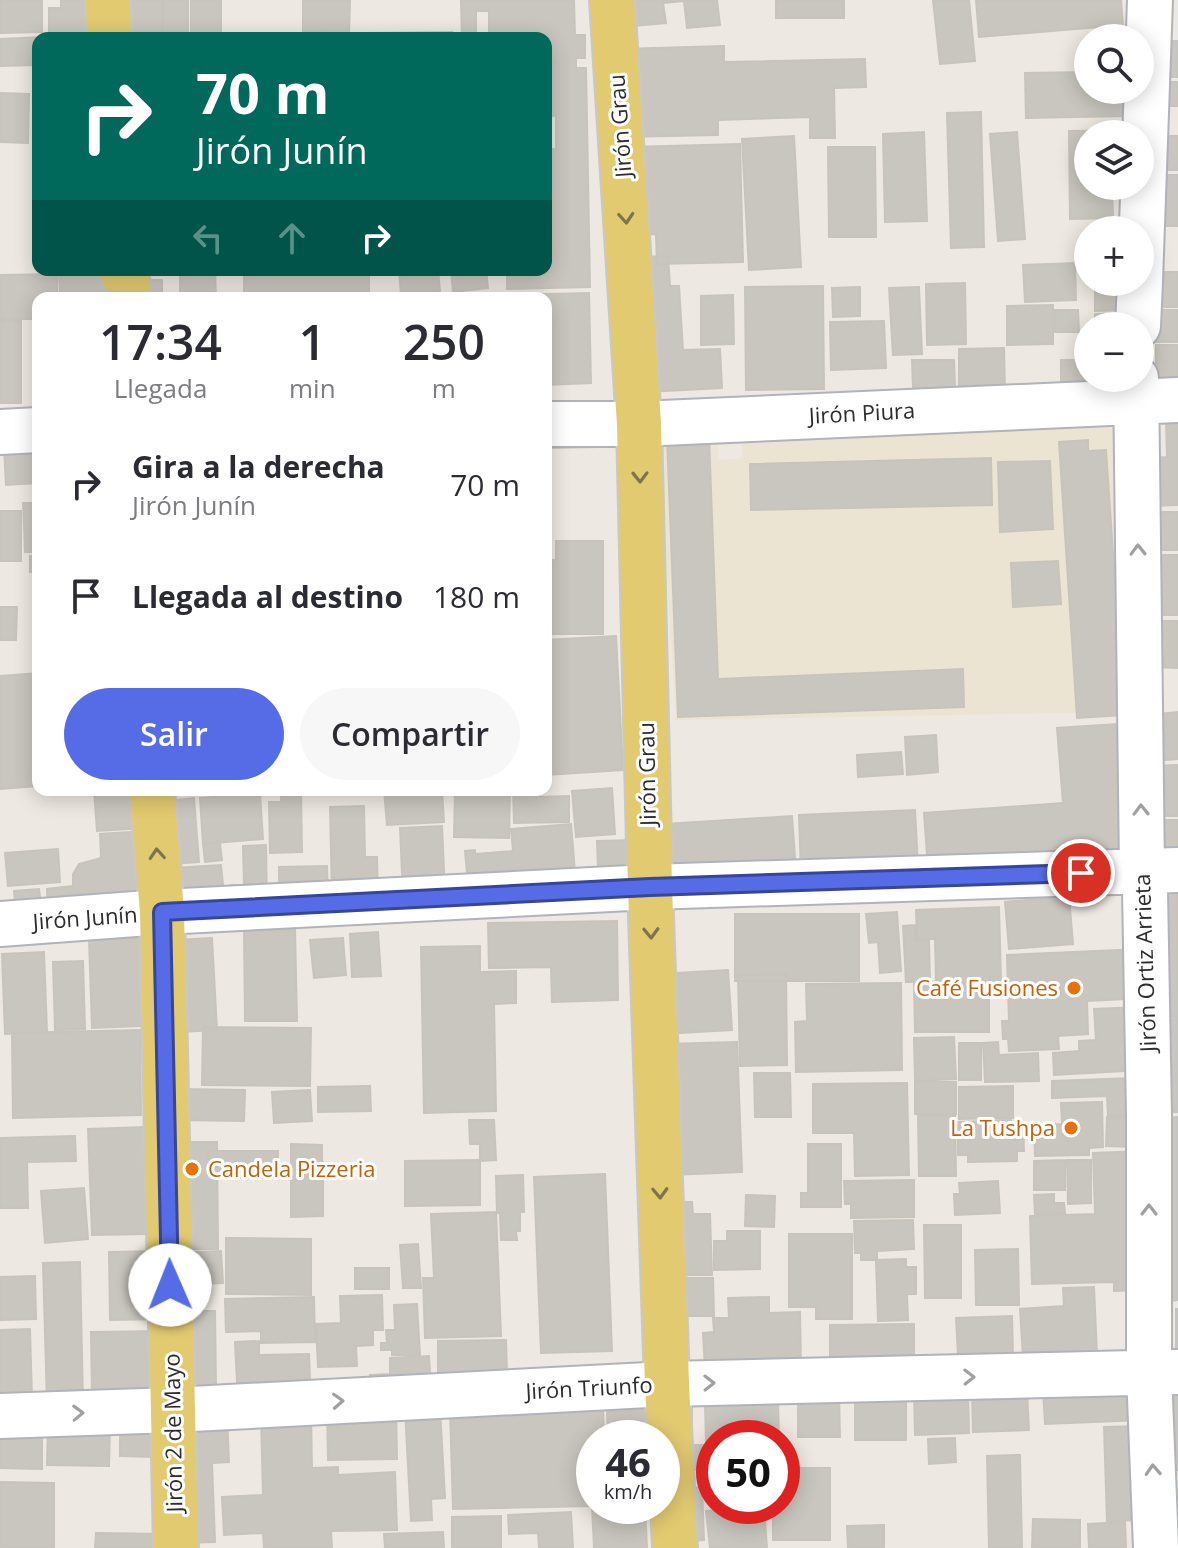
<!DOCTYPE html>
<html lang="es">
<meta charset="utf-8">
<style>
body{margin:0;font-family:"Open Sans",sans-serif;background:#f7f7f7;color:#2b2b33;height:100vh;display:flex;flex-direction:column;font-size:30px;white-space:nowrap}
*{box-sizing:border-box;margin:0}
p{font-size:26px;color:#7c7c81}
.icon{flex:none;width:44px;height:44px;fill:none;stroke:currentColor;stroke-width:2;stroke-linecap:round;stroke-linejoin:round}
.map{position:relative;flex:1;overflow:hidden}
.details{position:absolute;left:32px;top:292px;width:520px;height:504px;display:flex;flex-direction:column;background:#fff;border-radius:16px;box-shadow:0 4px 20px #0003}
.details>*{flex:none}
.banner{position:absolute;left:32px;top:32px;width:520px;height:244px;border-radius:16px;box-shadow:0 4px 20px #0003;background:#00695c;color:#fff;overflow:hidden}
.fabs{position:absolute;left:1074px;top:24px;display:grid;gap:16px}
.fabs a{display:grid;place-items:center;width:80px;height:80px;border-radius:50%;background:#fff;box-shadow:0 4px 20px #0003;font-size:40px}
.speed{position:absolute;left:576px;top:1420px;display:flex;gap:16px;font-size:40px;font-weight:700;text-align:center}
.speed>*{display:grid;place-content:center;width:104px;height:104px;border-radius:50%;background:#fff;box-shadow:0 4px 20px #0003;line-height:1}
.speed small{font-size:20px;font-weight:400}
.speed .limit{border:12px solid #d22;background:#fff;color:#111}
.pin{position:absolute;display:grid;place-items:center;width:68px;height:68px;color:#fff;margin:-34px;border:4px solid #fff;border-radius:50%;box-shadow:0 2px 8px #0007}
.me{position:absolute;width:88px;margin:-44px;rotate:359deg;stroke-linejoin:round;filter:drop-shadow(0 0 6px #0008)}
.turn{display:flex;align-items:center;gap:28px;height:168px;padding:0 32px;font-size:36px}
.turn .icon{width:104px;height:104px;stroke-width:2.5}
.turn b{display:block;font-size:56px;line-height:68px}
.lanes{display:flex;align-items:center;height:76px;padding:0 32px;background:#0003;justify-content:center;gap:40px;direction:ltr}
.lanes .off{opacity:.35}
.eta{display:flex;justify-content:space-evenly;align-items:center;height:136px;text-align:center}
.eta b{font-size:48px;font-weight:600;line-height:56px}
.action{display:flex;gap:16px;margin-top:auto;padding:16px 32px}
.action a{flex:1;height:92px;border-radius:48px;background:#556ce6;color:#fff;font-size:32px;font-weight:600;line-height:92px;text-align:center}
.action a+a{background:#f7f7f7;color:#2b2b33}
ul{padding:0;list-style:none}
li{display:flex;align-items:center;gap:24px;height:112px;padding:0 32px}
li div{flex:1}
li b{display:block;font-size:30px}
li em{font-style:normal}
.map>svg:first-child{display:block}
.education{fill:#ece4d3}
.building{fill:#c9c6bf;stroke:#c8c4bb;stroke-width:2}
.lines{fill:none;stroke-linecap:round;stroke-linejoin:round}
.minor-casing{stroke:#b1b3bb;stroke-width:48}
.major-casing{stroke:#c8c8c8;stroke-width:48}
.minor{stroke:#fff;stroke-width:44}
.major{stroke:#e2ca71;stroke-width:44}
.oneway{stroke:#7e744c}
.oneway2{stroke:#a0a0a0}
.route-casing{stroke:#374696;stroke-width:20}
.route{stroke:#556ce6;stroke-width:14}
.food-dot{fill:#e8710a;stroke:#fff;stroke-width:3}
.labels{text-anchor:middle;stroke-width:6;stroke-linejoin:round;paint-order:stroke}
.street-label{font-size:22px;fill:#2d2d2d;stroke:#fff}
.food-label{font-size:22px;fill:#c56008;stroke:#fff;text-anchor:end}
</style>
<div class="map">
<svg width="1178" height="1548" viewBox="0 0 1178 1548">
<rect width="100%" height="100%" fill="#ede8e1"/>
<!-- education -->
<path class="education" d="M1103 419 1126 447 1119 712 676 720 658 440 718 442 719 460 743 458 741 440Z"/>
<!-- building -->
<path class="building" d="M0 0H42V32L0 33Z
M61 0H92V38H49V8H61Z
M127 0H162V31L127 32Z
M163 0H188V32H163Z
M191 0H221V33H191Z
M303 0 350 1 349 33 303 32Z
M461 0H574L575 35H585V58H576V68H586L590 287 507 289V270H546V149H556V116H546V38L489 37V11H476V38H462Z
M619 0H717L720 25 687 28 684 1 663 3 666 23 622 27Z
M776 0H844V18H776Z
M933 0H969L975 61 940 64Z
M976 0H1121L1123 25 979 37Z
M452 32V38H369V33Z
M132 33H163V38H132Z
M43 37 38 38V65L0 66V39Z
M1164 41H1178V77H1164Z
M724 46V62L865 59 866 87 834 88 835 138H810V117L718 120V135L623 137 621 49Z
M1088 72V90H1124L1125 116 1026 118 1025 73Z
M1160 82H1178V106H1160Z
M0 93 29 94 28 143 0 142Z
M981 112 984 247 951 248 947 113Z
M1128 130V134H1088V186H1128V188L1112 189 1113 218 1070 219 1069 131Z
M924 132 927 221 885 222 883 134Z
M1017 132 1025 239 998 241 990 134Z
M794 136 801 267 749 270 742 139Z
M1161 136H1178V170H1161Z
M740 144 743 262 657 264 656 234 631 235 630 147Z
M828 147H875L876 237H829Z
M1159 175H1178V226H1159Z
M668 256 670 286H679L683 350 720 349 722 388 647 392 640 257Z
M1075 263 1076 300 1025 302 1023 265Z
M59 270H105L106 298H60Z
M180 270H215L216 298H180Z
M244 270H369V298H244Z
M399 270H438L440 291 401 295Z
M451 270H486L488 288 453 292Z
M1156 272H1178V307H1156Z
M57 274V298H38V319H0V275Z
M139 280H162V298H139Z
M1095 282H1131L1132 310 1095 311Z
M965 283 966 344 927 345 926 284Z
M823 286 824 389 746 390 745 287Z
M860 287V316L833 317 832 288Z
M919 287 922 354 893 355 889 288Z
M589 293 591 383 546 385V298H509V295Z
M733 295 734 344 701 345V296Z
M1053 305V344L1007 345V306Z
M1055 310H1078L1079 332H1055Z
M1156 310H1178V342H1156Z
M1132 313V326H1095V314Z
M0 321H21V403H0Z
M884 321 886 368 831 370 830 322Z
M1156 345H1178V383H1156Z
M1004 348 1005 389 959 390V349Z
M912 360H954L955 387 913 388Z
M1061 360H1088V378H1130V381H1061Z
M1166 420H1178V505L1149 506 1147 458 1167 457Z
M598 428V447L549 448 551 557H546V429Z
M709 436 718 679 963 669 964 707 678 717 667 438Z
M1088 440V451L1106 450 1124 715 1077 718 1059 442Z
M38 446V483L6 485 4 447Z
M991 458 992 505 751 510 750 464Z
M1050 461 1053 529 1000 532 998 462Z
M23 503H38V552H25Z
M0 511H21V561H0Z
M1154 512H1178V550H1154Z
M556 541H603V634H552V560H556Z
M1158 555H1178V615H1159Z
M30 556H38V572H30Z
M1058 561 1061 604 1013 607 1011 563Z
M34 582H38V605H34Z
M0 607H17L16 640H0Z
M1155 621H1178V668L1154 667Z
M616 636 623 770 546 775V640Z
M38 673V786L0 789V676Z
M1178 712V759L1154 761 1149 715Z
M1117 724 1126 855 928 869 924 813 1063 803 1057 728Z
M936 735 938 772 907 775 905 737Z
M901 752 903 774 858 777 857 755Z
M1178 765V816H1154L1152 766Z
M612 788 615 834 576 837 572 791Z
M94 790H141L144 828 97 831Z
M167 790H201L202 793 168 796Z
M208 790H259L209 794Z
M384 790H442L444 822 387 825Z
M494 790V792H510L509 838 454 837 455 791Z
M513 790H539L540 797 569 796V822L514 823Z
M281 792H301L302 852 270 853 269 802H281Z
M260 794 263 839 203 844 200 798Z
M194 798 199 862 170 864 165 801Z
M364 806 365 857H377L378 894 332 895 330 807Z
M915 810 918 866 801 871 799 815Z
M792 816 796 872 669 880 666 824Z
M1155 820H1178V850L1156 851Z
M571 824 576 884 469 894 465 851 475 850V854L513 851 511 829Z
M442 826 445 893 403 895 400 828Z
M145 831 146 900 48 912 47 889 73 886V874L79 864 101 858 100 834Z
M635 840 637 884 584 886 583 868 598 867 597 841Z
M220 843 222 860 205 862 203 844Z
M266 845 267 903 232 904 231 885H244L243 846Z
M58 849 60 882 8 886 5 853Z
M221 865 225 904 178 908 174 868Z
M327 866 328 898H279V867Z
M39 889 42 913 16 915 14 891Z
M1177 890 1178 1017H1151L1149 891Z
M1069 896 1073 944 1009 949 1005 902Z
M999 907 1001 981 936 983 935 939H917L916 910Z
M897 912 901 971 880 973 878 942 869 943 866 914Z
M735 914H859V981H735Z
M617 921 618 1000 552 1002 551 967 489 968 488 923Z
M915 925V941L929 940 930 981 906 982 903 926Z
M295 929 297 1021H245L244 930Z
M378 932 381 976 352 977 350 934Z
M161 937 164 1025 92 1028 89 939Z
M212 938 217 1030 180 1032 175 940Z
M343 938 346 975 314 978 310 940Z
M480 946V972L516 971V1003L494 1004 496 1111 424 1113 421 947Z
M1142 949 1144 998 1087 1001 1088 1034 1058 1036 1059 1049 1009 1051 1008 1039H1003L1002 1021H1009L1007 955Z
M44 952 47 1032 5 1034 2 954Z
M83 961 85 1029 55 1030 53 962Z
M728 970 732 1030 663 1034 659 974Z
M786 974 787 1065 740 1066 738 975Z
M989 981V1032H915L914 982Z
M901 983 902 1070 796 1072 795 1022 807 1021 806 984Z
M1139 1007 1142 1070 1054 1075 1053 1053 1079 1051V1041L1096 1040 1094 1009Z
M1178 1019V1112L1160 1113 1156 1020Z
M203 1027 311 1028 310 1086 202 1085Z
M140 1030 141 1115 13 1118 12 1033Z
M954 1037 956 1079 915 1081 914 1038Z
M737 1042 742 1172 670 1175 665 1044Z
M998 1042 999 1055 1038 1053 1039 1081 985 1082 983 1043Z
M959 1043H981V1080H959Z
M754 1073H790L791 1117H755Z
M1133 1078 1134 1115 1108 1116 1107 1096 1052 1098V1081Z
M915 1082H956V1114H915Z
M907 1083 909 1175 855 1176 854 1133H813V1084Z
M370 1086 371 1111 318 1112V1087Z
M1013 1086V1118L959 1119V1087Z
M178 1089 245 1090 244 1121 177 1120Z
M310 1090 312 1121 274 1123 272 1092Z
M1102 1102 1103 1147 1089 1148V1155L1035 1156 1034 1125 1062 1124 1061 1103Z
M955 1115 956 1176H919L918 1116Z
M1107 1117 1139 1118 1137 1147 1106 1146Z
M1178 1117V1300L1170 1301 1163 1118Z
M469 1120H494L496 1160 480 1161V1144H470Z
M1011 1120V1124H1023L1024 1151H1017V1161L968 1162V1155H958V1122Z
M146 1127 149 1234 92 1235 88 1129Z
M75 1136 76 1161 27 1162 28 1208H0V1138Z
M178 1142H217L218 1249H180Z
M291 1144 322 1145V1162L291 1161Z
M808 1144H841V1207H801V1193H808Z
M208 1151H278V1178H208Z
M1141 1151 1144 1290 1114 1291V1282L1032 1284 1030 1216 1095 1214 1093 1153Z
M480 1160V1205L405 1206V1161Z
M1065 1160V1190H1034V1161Z
M1067 1160H1091V1203L1068 1204Z
M291 1162H323V1216L291 1217Z
M605 1174 612 1351 541 1353 534 1177Z
M523 1175 524 1212H520V1231H516L517 1240H501L500 1213H497L496 1176Z
M914 1180V1217L851 1218V1204H845L844 1181Z
M998 1181 1000 1213 955 1215 954 1194H960L959 1183Z
M84 1188 88 1239 45 1243 41 1191Z
M1054 1194V1203H1064L1065 1213 1035 1214 1034 1195Z
M746 1195 775 1196 774 1227 745 1226Z
M679 1202H692L693 1214H710L712 1275H680Z
M496 1212 501 1336 425 1338 423 1278H434L431 1214Z
M913 1220 914 1249 877 1251V1260H861V1253H855L854 1221Z
M924 1225H961V1298H925Z
M727 1231H760V1269L714 1270V1241H727Z
M789 1234H852V1319H816V1307H789Z
M226 1238 311 1239V1295L226 1294Z
M418 1244 421 1288H403L400 1245Z
M1018 1249 1019 1305H976L975 1250Z
M162 1251 163 1319 110 1320 109 1252Z
M221 1251 223 1283 200 1284 202 1309 176 1310 173 1253Z
M906 1259V1267H916V1294H907L908 1320 878 1321 876 1260Z
M80 1262 83 1403 47 1404 43 1263Z
M355 1268H389V1289H355Z
M35 1276 36 1319 0 1320V1277Z
M682 1278H713L714 1316H683Z
M1094 1287 1097 1354 1023 1357 1020 1309 1064 1306 1063 1288Z
M382 1295 383 1330H373V1345L356 1346 357 1366 318 1367 316 1324 341 1323 340 1296Z
M314 1297 315 1342 261 1343V1331L226 1332 225 1299Z
M769 1297V1313L800 1312 801 1369 705 1370 703 1333 714 1332 713 1318H729L728 1298Z
M417 1304 420 1355H392V1350H381V1343H387L386 1330H395L394 1305Z
M1176 1309H1178V1352H1176Z
M184 1311H215L216 1386H185Z
M1012 1316 1013 1354 958 1356 956 1318Z
M914 1324V1360H830V1325Z
M30 1329 32 1399H0V1330Z
M165 1331 166 1394 92 1395 91 1332Z
M506 1340 507 1374 438 1375V1341Z
M259 1341V1355L309 1354 310 1381 238 1402 235 1342Z
M429 1356 431 1389 371 1392 370 1375 390 1374V1358Z
M1178 1380V1470H1159L1158 1381Z
M1142 1385 1143 1420 1045 1424 1043 1390Z
M968 1391 969 1433 915 1435 914 1392Z
M1027 1391 1029 1430 973 1432 972 1392Z
M839 1395 840 1437H798V1396Z
M855 1400H906V1440H855Z
M778 1403 779 1438H714V1441H706L705 1405Z
M396 1405 397 1459 328 1460 327 1406Z
M663 1405H692V1445H706V1470H663Z
M603 1406 604 1438H594V1506L453 1509 450 1410Z
M440 1408 445 1498 431 1499 432 1520 411 1521 405 1410Z
M644 1410 646 1438H608L607 1412Z
M311 1414 312 1468 338 1467V1475L395 1472 397 1530 331 1531 332 1548H264L263 1533 224 1535 222 1497 263 1495 261 1415Z
M227 1416 229 1462 212 1463 215 1542 181 1543 176 1418Z
M120 1421H155L154 1457 120 1456Z
M48 1424H110L109 1466 47 1465Z
M1140 1426 1142 1520 1107 1521 1104 1427Z
M0 1430H42V1469L0 1468Z
M955 1438 956 1462 929 1464 928 1439Z
M710 1448H714V1480H711Z
M1020 1455 1022 1548H989L987 1456Z
M782 1468H830V1540H773V1506H782Z
M0 1482 54 1483V1548H0Z
M702 1487 704 1540 669 1542 690 1488Z
M592 1506H645L647 1548H594Z
M764 1507 767 1548H710L706 1511Z
M571 1512 573 1548H539L538 1533 509 1534 508 1515Z
M501 1516V1548H452V1517Z
M1033 1519 1080 1520V1548H1032Z
M1125 1522 1126 1548H1089L1088 1524Z
M884 1525V1548H848L847 1526Z
M443 1532 444 1548H385L384 1534Z
M96 1533 164 1534V1548H95Z"/>
<g class="lines">
<!-- minor casing -->
<g class="minor-casing">
<path id="minor" d="M1140 281 1150 0
M1138 326 1140 282
M1136 378 1142 871 1145 890 1149 1115V1373L1156 1548
M546 424H639L1178 400
M0 432 38 430
M0 924 162 912 650 887 1178 870
M0 1416 173 1410 667 1384 1178 1372"/>
</g>
<!-- major casing -->
<g class="major-casing">
<path id="major" d="M108 0 109 38
M612 0 639 424 650 887 667 1384 675 1548
M121 270 128 284 129 298
M152 790 162 912 176 1548"/>
</g>
<!-- minor -->
<use href="#minor" class="minor"/>
<!-- major -->
<use href="#major" class="major"/>
</g>
<!-- one-way arrows -->
<defs><path id="oneway-chevron" d="M-2-3.5L2.5 0L-2 3.5" fill="none" stroke-width="1.6" stroke-linecap="round" stroke-linejoin="round" transform="scale(2)"/></defs>
<g class="oneway">
<use href="#oneway-chevron" transform="translate(626 218) rotate(86)"/>
<use href="#oneway-chevron" transform="translate(640 477) rotate(89)"/>
<use href="#oneway-chevron" transform="translate(157 854) rotate(-94)"/>
<use href="#oneway-chevron" transform="translate(651 933) rotate(88)"/>
<use href="#oneway-chevron" transform="translate(660 1193) rotate(88)"/>
</g>
<g class="oneway2">
<use href="#oneway-chevron" transform="translate(1138 550) rotate(-91)"/>
<use href="#oneway-chevron" transform="translate(1141 810) rotate(-91)"/>
<use href="#oneway-chevron" transform="translate(1149 1210) rotate(-90)"/>
<use href="#oneway-chevron" transform="translate(969 1377) rotate(-1)"/>
<use href="#oneway-chevron" transform="translate(709 1383) rotate(-1)"/>
<use href="#oneway-chevron" transform="translate(338 1401) rotate(-3)"/>
<use href="#oneway-chevron" transform="translate(78 1413) rotate(-2)"/>
<use href="#oneway-chevron" transform="translate(1153 1470) rotate(-93)"/>
</g>
<g class="lines">
<!-- route casing -->
<g class="route-casing">
<path id="route" d="M170 1285 162 912 650 887 1081 873"/>
</g>
<!-- route -->
<use href="#route" class="route"/>
</g>
<!-- markers -->
<g class="food-dot">
<circle cx="1074" cy="988" r="8"/>
<circle cx="1071" cy="1128" r="8"/>
<circle cx="192" cy="1169" r="8"/>
</g>
<g class="labels">
<!-- street labels -->
<g class="street-label">
<text transform="translate(620 126) rotate(-94)" y="8">Jirón Grau</text>
<text transform="translate(862 413) rotate(-3)" y="8">Jirón Piura</text>
<text transform="translate(647 774) rotate(-91)" y="8">Jirón Grau</text>
<text transform="translate(85 918) rotate(-4)" y="8">Jirón Junín</text>
<text transform="translate(1145 963) rotate(-92)" y="8">Jirón Ortiz Arrieta</text>
<text transform="translate(589 1388) rotate(-3)" y="8">Jirón Triunfo</text>
<text transform="translate(173 1433) rotate(-91)" y="8">Jirón 2 de Mayo</text>
</g>
<!-- food labels -->
<g class="food-label">
<text x="1058" y="996">Café Fusiones</text>
<text x="1055" y="1136">La Tushpa</text>
<text x="208" y="1177" text-anchor="start">Candela Pizzeria</text>
</g>
</g>
</svg>
<div class="fabs">
<a><svg class="icon" aria-label="search" viewBox="0 0 24 24"><circle cx="10" cy="10" r="6"/><path d="M15 15l6 6"/></svg></a>
<a><svg class="icon" aria-label="layers" viewBox="0 0 24 24"><path d="M12 4l9 5-9 5-9-5zM3 14l9 5 9-5"/></svg></a>
<a>+</a>
<a>−</a>
</div>
<div class="speed"><div>46<small>km/h</small></div><div class="limit">50</div></div>
<div class="pin" style="left:1081px;top:873px;background:#d93025"><svg class="icon" aria-label="arrive" viewBox="0 0 24 24"><path d="M6 21V4h12l-3 4 3 4H6"/></svg></div>
<svg class="me" style="left:170px;top:1285px" viewBox="-20 -20 40 40"><circle r="19" fill="#fff"/><path d="M0-13L10 11 0 6-10 11z" fill="#556ce6"/></svg>
<div class="banner">
<div class="turn"><svg class="icon" aria-label="right" viewBox="0 0 24 24"><path d="M7 20v-9h11M14 6l5 5-5 5"/></svg><div><b>70 m</b>Jirón Junín</div></div>
<div class="lanes"><svg class="icon off" aria-label="left" viewBox="0 0 24 24"><path d="M17 20v-9H6M10 6l-5 5 5 5"/></svg><svg class="icon off" aria-label="ahead" viewBox="0 0 24 24"><path d="M12 20V5M6 11l6-6 6 6"/></svg><svg class="icon" aria-label="right" viewBox="0 0 24 24"><path d="M7 20v-9h11M14 6l5 5-5 5"/></svg></div>
</div>
<section class="details">
<div class="eta">
<div><b>17:34</b><p>Llegada</p></div>
<div><b>1</b><p>min</p></div>
<div><b>250</b><p>m</p></div>
</div>
<ul>
<li><svg class="icon" aria-label="right" viewBox="0 0 24 24"><path d="M7 20v-9h11M14 6l5 5-5 5"/></svg><div><b>Gira a la derecha</b><p>Jirón Junín</p></div><em>70 m</em></li>
<li><svg class="icon" aria-label="arrive" viewBox="0 0 24 24"><path d="M6 21V4h12l-3 4 3 4H6"/></svg><div><b>Llegada al destino</b></div><em>180 m</em></li>
</ul>
<div class="action"><a>Salir</a><a>Compartir</a></div>
</section>
</div>
